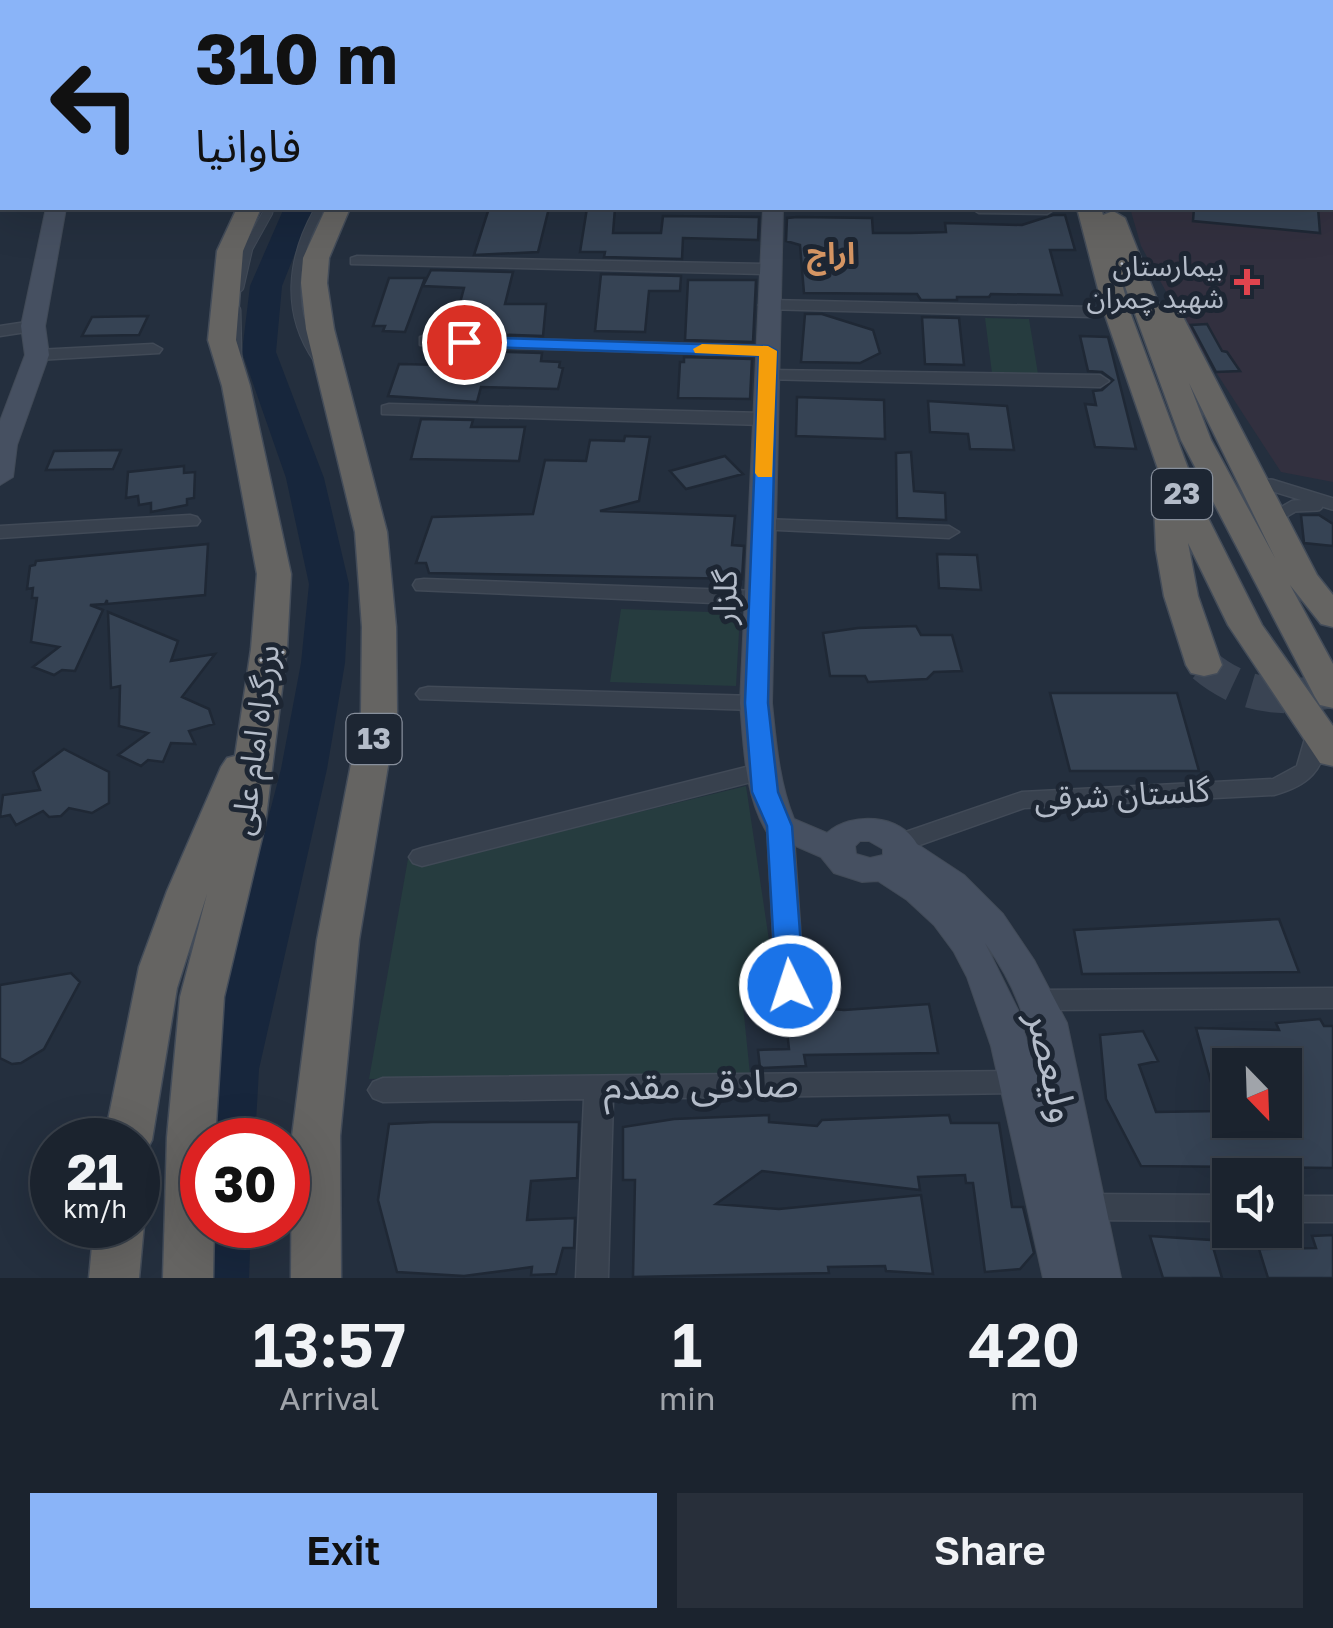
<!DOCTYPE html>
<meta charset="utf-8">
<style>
body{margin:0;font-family:"Golos Text","Noto Sans Arabic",sans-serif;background:#282f3a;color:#f1f3f6;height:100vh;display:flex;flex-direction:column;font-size:38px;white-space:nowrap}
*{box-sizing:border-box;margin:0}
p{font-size:32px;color:#a0a4aa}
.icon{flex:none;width:55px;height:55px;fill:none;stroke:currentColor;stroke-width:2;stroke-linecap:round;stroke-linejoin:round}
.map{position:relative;height:1278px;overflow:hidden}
.details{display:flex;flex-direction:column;background:#1b232e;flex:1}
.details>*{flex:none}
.banner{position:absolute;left:0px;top:0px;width:1335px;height:210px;box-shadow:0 10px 40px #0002,0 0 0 2px #39404a;background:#8ab4f8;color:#111;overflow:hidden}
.needle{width:65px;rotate:157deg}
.fabs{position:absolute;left:1212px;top:1048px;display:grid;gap:20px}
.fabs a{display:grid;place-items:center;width:90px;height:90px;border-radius:0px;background:#1b232e;box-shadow:0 10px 40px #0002,0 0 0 2px #39404a;font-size:50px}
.speed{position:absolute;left:30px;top:1118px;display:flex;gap:20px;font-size:50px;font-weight:700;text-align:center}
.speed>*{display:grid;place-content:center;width:130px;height:130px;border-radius:50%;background:#1b232e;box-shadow:0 10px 40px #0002,0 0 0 2px #39404a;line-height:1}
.speed small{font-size:25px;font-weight:400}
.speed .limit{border:15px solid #d22;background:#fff;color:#111}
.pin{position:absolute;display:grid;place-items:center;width:85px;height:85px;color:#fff;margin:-42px;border:5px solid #fff;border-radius:50%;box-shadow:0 2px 10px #0007}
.me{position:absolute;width:110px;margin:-55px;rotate:356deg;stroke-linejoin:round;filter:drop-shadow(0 0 8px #0008)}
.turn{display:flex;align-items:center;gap:35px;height:210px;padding:0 30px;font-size:45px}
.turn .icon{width:130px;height:130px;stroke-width:2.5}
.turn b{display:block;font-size:70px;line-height:85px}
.eta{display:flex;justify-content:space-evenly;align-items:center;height:170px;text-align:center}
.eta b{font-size:60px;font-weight:600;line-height:70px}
.action{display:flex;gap:20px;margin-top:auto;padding:20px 30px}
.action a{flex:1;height:115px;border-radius:0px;background:#8ab4f8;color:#111;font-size:40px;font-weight:600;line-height:115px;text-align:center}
.action a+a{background:#282f3a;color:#f1f3f6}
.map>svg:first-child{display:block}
.medical{fill:#32303f}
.green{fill:#263c3f}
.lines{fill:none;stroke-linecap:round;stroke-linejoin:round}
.river{fill:#17263c;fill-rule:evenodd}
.building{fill:#364354;stroke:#1f2835;stroke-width:2.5;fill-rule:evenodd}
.trunk-tunnel{stroke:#3a4453;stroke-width:35;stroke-dasharray:35 18;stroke-linecap:butt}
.service-far2-casing{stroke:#414a57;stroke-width:9}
.service-far1-casing{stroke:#414a57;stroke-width:11}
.service-casing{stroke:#414a57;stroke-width:14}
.minor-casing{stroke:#414a57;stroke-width:3}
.secondary-casing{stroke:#414a57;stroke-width:2}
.trunk-casing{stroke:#434c59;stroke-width:3}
.service-far2{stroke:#38414e;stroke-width:8}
.service-far1{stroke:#38414e;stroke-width:9}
.service{stroke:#38414e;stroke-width:11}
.minor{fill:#38414e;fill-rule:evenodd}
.secondary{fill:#465061;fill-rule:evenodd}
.trunk{fill:#656462;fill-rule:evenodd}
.route{fill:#1a73e8;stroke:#114b97;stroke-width:2.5}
.slow{fill:#f59e0b}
.health-dot{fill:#e0444e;stroke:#1d2633;stroke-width:4}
.labels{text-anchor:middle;stroke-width:10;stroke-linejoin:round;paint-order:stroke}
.far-poi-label{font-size:28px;fill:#b4bcc9;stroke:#1d2633;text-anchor:end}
.far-neighbourhood-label{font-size:30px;font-weight:bold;fill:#d59563;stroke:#1d2633}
.shield{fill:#1d2633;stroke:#878f9c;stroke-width:2.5}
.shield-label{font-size:30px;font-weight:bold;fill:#b4bcc9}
.street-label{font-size:32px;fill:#b4bcc9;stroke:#1d2633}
.near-street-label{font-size:38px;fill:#b4bcc9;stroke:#1d2633}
</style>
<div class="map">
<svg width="1333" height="1278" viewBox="0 0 1333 1278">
<rect width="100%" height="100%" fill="#242f3e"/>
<!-- medical -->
<path class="medical" d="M1333 68V482L1281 472 1180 317 1141 246 1130 208H1332Z"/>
<!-- green -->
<path class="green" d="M985 318 1029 319 1038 374 992 373Z
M621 609 740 613 736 686 610 682Z
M746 786 776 987 742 996 750 1074 369 1079 408 859 430 863Z"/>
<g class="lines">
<!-- river -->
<path class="river" d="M291 0H315L317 2H293Z
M284 208H313L282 286 276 352 324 478 349 584 345 663 327 769 259 1069 255 1140H202V1150L197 1140 203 1069 281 769 301 663 309 584 286 478 242 352 250 286Z
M202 1206V1225H251L249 1278H187L191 1225Z"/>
</g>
<!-- building -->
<path class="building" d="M489 208H549L538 252 474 255Z
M587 208H615L613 233H661L663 216 759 217 758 240 683 238 682 259 604 257 605 252H580Z
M1194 208H1318L1320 233 1193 221Z
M1053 215H1065L1075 250H1050L1062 295 991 294 989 297H957V300H921L917 294 804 293 800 245 786 241 787 218 797 217 872 218 873 233H910L946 232 945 223 1022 225Z
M431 270 513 272 505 304H546L543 336 452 333 464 288 423 286Z
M601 274 681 276 680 291H649L645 332 595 331Z
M389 278H425L405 332 383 331 385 326H373Z
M688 280H756L753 342 685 340Z
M805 314H822L873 330 880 353 860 363 801 362Z
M148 316 139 335 82 336 92 317Z
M922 317 959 318 964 365 925 364Z
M1207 324 1222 351 1227 352 1240 371 1216 372 1191 325Z
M1080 336 1108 337 1136 449 1095 447 1085 404 1096 405 1093 391 1102 390 1113 380 1102 372 1088 371Z
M447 350 542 353 541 361 560 362 559 367 563 368 558 389 481 387 477 402 388 396 399 364 443 365Z
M684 357 752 359 750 399 678 398 680 362H684Z
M797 397 884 400 885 439 796 436Z
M928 401 1007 406 1014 450 970 449 968 434 930 432Z
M421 419 473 420 471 427H525L519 461 411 459Z
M625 436 650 437 639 501 600 511 735 516 732 545 744 546 742 579 429 573 426 563H416L432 517 533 514 545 460 586 461 590 440 624 441Z
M121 450 113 469 46 470 54 451Z
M911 452 914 491 945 493 946 520 897 518 896 453Z
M725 456 743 474 686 489 670 471Z
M184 466V473L195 472 194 498 187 499V505L151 512V503L139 505 138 496 126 498 128 472Z
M1301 515H1319L1333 524V546L1304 543Z
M208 544 205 595 107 604V600L105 604 90 605 103 610 75 671 62 670 54 675 33 667 59 647 31 642 37 598H32L33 588 27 589 30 566 35 565 36 561Z
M937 554 977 555 981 590 939 588Z
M108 612 178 641 171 661 215 654 182 697 209 709 214 724 189 731 195 744 171 743 163 762 148 760 141 766 118 755 148 733 119 726 120 686 111 688Z
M916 626 921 635H952L962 671 934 672 927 679 868 682 865 676H830L823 633 858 628Z
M1050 693H1177L1199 771H1070Z
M64 749 109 772V803L92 813 69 808 61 816 49 817 43 811 16 825 10 815 0 817 3 795 40 790 33 772Z
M1279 919 1299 972 1082 974 1074 930Z
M71 973 80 982 44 1049 21 1063 12 1064 0 1058V985Z
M929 1004 938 1053 804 1055 806 1066 760 1068 758 1050 789 1049 785 1012 811 1011 810 1007 844 1010Z
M1320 1019 1324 1026H1333V1168L1141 1166 1106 1099 1100 1035 1143 1031 1158 1061 1139 1065 1156 1112 1219 1111 1196 1028 1279 1030 1276 1023ZM1230 1065H1285V1120H1230Z
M769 1115V1122L817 1126 822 1120 949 1115 951 1123H999L1012 1207H1023L1034 1253 1020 1269 985 1272 973 1183H966L965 1175 918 1177 920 1190 762 1171 716 1204 779 1209 921 1195 933 1274 886 1271 885 1266 828 1267 829 1273 633 1277 635 1180H623V1127L674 1119Z
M432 1122H579L577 1178 531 1181 527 1220 575 1218 574 1248H563L556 1274 531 1275 532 1267 464 1276 397 1272 378 1200 389 1124Z
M1333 1235V1278H1268L1259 1249 1316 1248 1312 1236Z
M1150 1236 1211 1240 1222 1278H1163Z"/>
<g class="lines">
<!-- trunk-tunnel -->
<path class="trunk-tunnel" d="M1204 665C1243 698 1285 701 1333 690"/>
<!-- service-far2 casing -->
<g class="service-far2-casing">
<path id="service-far2" d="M1239 0 1243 2
M266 215 270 208
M316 215 320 208"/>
</g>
<!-- service-far1 casing -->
<g class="service-far1-casing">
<path id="service-far1" d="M318 212C291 260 286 313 318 359
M239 287 248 248 268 212
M236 310 237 356
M1261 482 1279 487"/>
</g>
<!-- service casing -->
<g class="service-casing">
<path id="service" d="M1271 485 1333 504
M1275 517 1294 506 1317 505"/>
</g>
<!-- minor casing -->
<g class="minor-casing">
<path id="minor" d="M382 0H474L475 2H384Z
M0 30H2V38H0Z
M0 99H2V107H0Z
M0 181 2 182V191H0Z
M971 208H1054L1055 209 1047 214 979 213Z
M357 256 768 264 776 269 768 274 351 264V258Z
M768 300 1093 307 1102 312 1093 317 762 309 759 305Z
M33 321 39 322V330L0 336V326Z
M426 336 768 346 777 351 768 356 420 345V337Z
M153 344 162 349 159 353 37 360 28 355 37 350Z
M768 370 1100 375 1109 381 1100 387 762 379V371Z
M389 404 767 413 776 419 767 425 382 414V406Z
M190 515 197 517 200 521 197 525 0 538V526Z
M763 519 949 526 959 532 949 538 756 529 753 525 756 521Z
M424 579 760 591 771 598 760 605 416 590 413 585 416 580Z
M428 687 756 696 768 703 756 710 420 699 416 694 420 689Z
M1318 727 1330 735C1322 771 1310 785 1274 795L1024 808 900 852 891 849 887 843 891 837 1022 792 1273 779 1297 766 1306 735Z
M762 763 774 771 771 777 422 866 413 863 409 857 413 851 422 848Z
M780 818 789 820 793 826 804 986 800 993 790 996 780 993 776 986 767 826 771 820Z
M1333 988V1008L1038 1010 1028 1007 1024 1000 1028 993 1038 990Z
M1019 1071 1029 1074 1034 1082 1029 1090 1019 1093 613 1099 608 1278H576L584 1099 383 1102 373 1098 368 1090 373 1082 383 1078Z
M1082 1194 1230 1195V1221L1082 1220 1071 1216 1066 1207 1071 1198Z
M1285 1196H1333V1222H1285Z"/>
</g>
<!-- secondary casing -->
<g class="secondary-casing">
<path id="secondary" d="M769 0H785V2H769Z
M1332 55H1333V65H1332Z
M46 208H66L45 326 49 355 17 445 13 477 0 485V421L25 355 21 326Z
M763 208H783L772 703C776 742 779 782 794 819L827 833C851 811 901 814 917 844L964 875 1003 914 1034 960 1067 1023 1121 1278H1043L991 1046 967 977 954 952 934 925 907 900 878 881 862 882 834 873 821 857 768 834C744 796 744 746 740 703ZM860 841H869L883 849V855L870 858 856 854 855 846ZM985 943C1019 990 1030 1030 1040 1086L1018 1010Z"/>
</g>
<!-- trunk casing -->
<g class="trunk-casing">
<path id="trunk" d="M230 0H250L252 2H232Z
M327 0H347L349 2H329Z
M237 208H261L243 251 236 340 250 386 291 574 287 649 265 825 224 997 215 1140H202V1225H214L213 1278H163L167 1137 180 997 207 894 177 988 152 1140 145 1153 138 1156V1140H104L139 967 167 891 221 767 227 758 235 756 251 649 257 574 222 386 208 340 217 251Z
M326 208H350L329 258 327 283 334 329 387 532 396 627 397 712 359 940 340 1136 341 1278H291L292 1136 317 940 361 712 362 627 355 532 306 329 301 283 303 258Z
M1077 208H1101L1103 215 1113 211 1125 218 1160 307H1178L1181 313 1317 575 1333 595V627L1321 624 1290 585 1333 664V708L1320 705 1315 697 1181 440 1115 259 1130 312 1202 506 1262 625 1333 726V766L1320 763 1228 625 1188 543 1198 596 1222 665 1217 673 1204 676 1191 673 1186 665 1164 596 1156 550 1154 502 1159 472 1104 312ZM1189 383 1275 558 1211 440Z
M138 1212 144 1225 139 1278H89L94 1225H138Z"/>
</g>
<!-- service-far2 -->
<use href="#service-far2" class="service-far2"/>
<!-- service-far1 -->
<use href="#service-far1" class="service-far1"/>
<!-- service -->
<use href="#service" class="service"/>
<!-- minor -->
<use href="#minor" class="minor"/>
<!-- secondary -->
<use href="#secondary" class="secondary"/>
<!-- trunk -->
<use href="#trunk" class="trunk"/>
</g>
<!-- route -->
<path class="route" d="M464 337 768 346 777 351 768 703 778 792 792 826 804 986 800 993 790 996 780 993 776 986 767 826 752 792 745 703 759 356 457 346 455 342Z"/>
<!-- slow -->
<path class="slow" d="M702 344 768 346 777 351 772 477H758L755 473 759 356 695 353 693 349Z"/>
<!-- markers -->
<path class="health-dot" d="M1242 267h10v10h10v10h-10v10h-10v-10h-10v-10h10z"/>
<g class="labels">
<!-- far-poi labels -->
<g class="far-poi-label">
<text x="1224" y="276">بیمارستان<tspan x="1224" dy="32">شهید چمران</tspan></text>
</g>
<!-- far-neighbourhood labels -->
<g class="far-neighbourhood-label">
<text x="831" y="264">اراج</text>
</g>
<!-- shield labels -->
<g class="shield">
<rect x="1152" y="469" width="60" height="50" rx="8"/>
<rect x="346.5" y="714" width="55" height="50" rx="8"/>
</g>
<g class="shield-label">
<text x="1182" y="504">23</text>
<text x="374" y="749">13</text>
</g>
<!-- street labels -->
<g class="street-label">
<text transform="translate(725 597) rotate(-88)" y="11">گلزار</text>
<text transform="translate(255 740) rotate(-82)" y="11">بزرگراه امام علی</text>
<text transform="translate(1122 795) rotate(-3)" y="11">گلستان شرقی</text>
</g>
<!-- near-street labels -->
<g class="near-street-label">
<text transform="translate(1052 1067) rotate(77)" y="13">ولیعصر</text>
<text transform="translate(701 1085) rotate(-1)" y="13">صادقی مقدم</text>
</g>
</g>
</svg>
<div class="fabs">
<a><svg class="needle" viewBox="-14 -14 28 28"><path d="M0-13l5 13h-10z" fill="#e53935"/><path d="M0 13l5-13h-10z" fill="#a0a4aa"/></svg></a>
<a><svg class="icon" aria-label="sound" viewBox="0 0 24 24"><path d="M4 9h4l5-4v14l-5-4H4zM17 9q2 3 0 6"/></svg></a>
</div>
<div class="speed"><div>21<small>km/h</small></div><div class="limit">30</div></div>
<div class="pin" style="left:464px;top:342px;background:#d93025"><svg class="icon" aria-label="arrive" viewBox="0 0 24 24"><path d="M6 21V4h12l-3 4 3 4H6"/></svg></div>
<svg class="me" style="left:790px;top:986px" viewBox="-20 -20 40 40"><circle r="17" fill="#1a73e8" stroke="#fff" stroke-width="3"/><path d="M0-11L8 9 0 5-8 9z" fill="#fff"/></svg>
<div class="banner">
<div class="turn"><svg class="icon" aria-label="left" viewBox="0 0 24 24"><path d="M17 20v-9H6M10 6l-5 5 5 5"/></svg><div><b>310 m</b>فاوانیا</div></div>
</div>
</div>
<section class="details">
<div class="eta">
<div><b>13:57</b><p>Arrival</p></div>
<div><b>1</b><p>min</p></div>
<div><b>420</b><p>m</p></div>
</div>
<div class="action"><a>Exit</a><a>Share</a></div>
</section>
